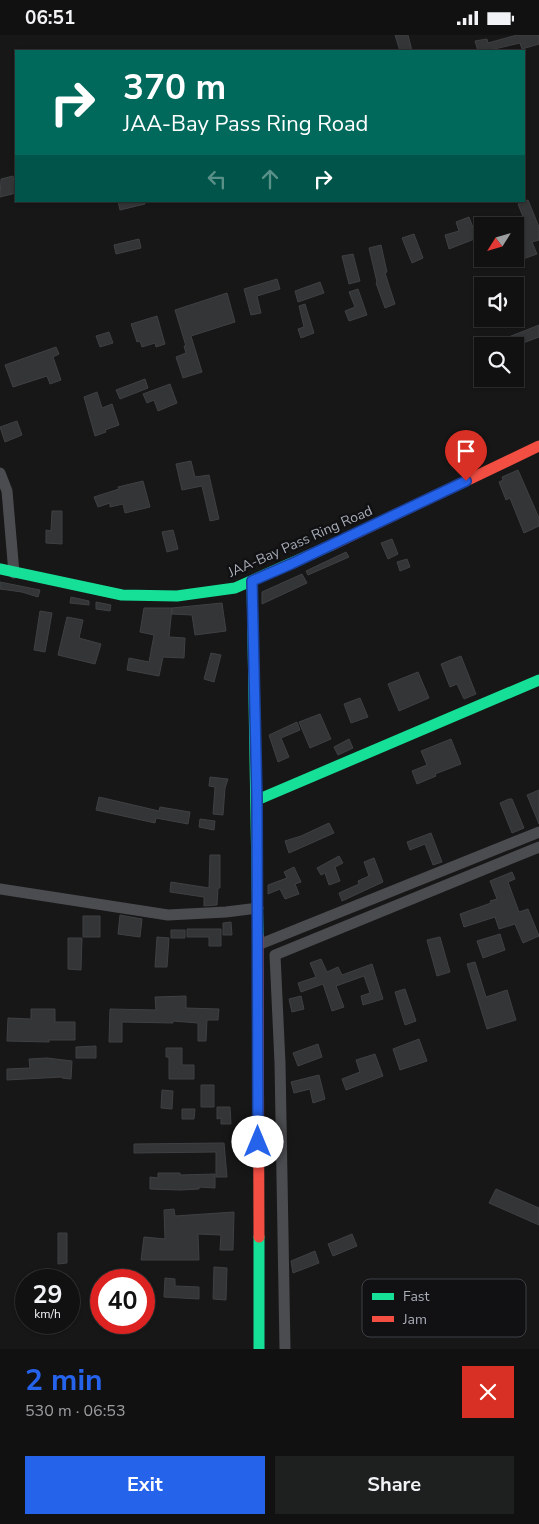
<!DOCTYPE html>
<meta charset="utf-8">
<style>
body{margin:0;font-family:"Nunito Sans",sans-serif;background:#1e1f1f;color:#f1f3f6;height:100vh;display:flex;flex-direction:column;font-size:19px;white-space:nowrap}
*{box-sizing:border-box;margin:0}
p{font-size:16px;color:#9c9d9f}
.icon{flex:none;width:28px;height:28px;fill:none;stroke:currentColor;stroke-width:2;stroke-linecap:round;stroke-linejoin:round}
.map{position:relative;height:1314px;overflow:hidden}
.side{display:flex;flex-direction:column;background:#111;flex:1}
.side>*{flex:none}
.hud{position:absolute;left:15px;top:15px;width:510px;height:152px;border-radius:0px;box-shadow:0 1px 4px #0004,0 0 0 1px #303131;background:#00695c;color:#fff;overflow:hidden}
.needle{width:32px;rotate:233deg}
.fabs{position:absolute;left:474px;top:182px;display:grid;gap:10px}
.fabs a{display:grid;place-items:center;width:50px;height:50px;border-radius:0px;background:#111;box-shadow:0 1px 4px #0004,0 0 0 1px #303131;font-size:25px}
.speed{position:absolute;left:15px;top:1234px;display:flex;gap:10px;font-size:25px;font-weight:700;text-align:center}
.speed>*{display:grid;place-content:center;width:65px;height:65px;border-radius:50%;background:#111;box-shadow:0 1px 4px #0004,0 0 0 1px #303131;line-height:1}
.speed small{font-size:12px;font-weight:400}
.speed .limit{border:8px solid #d22;background:#fff;color:#111}
.pin{position:absolute;display:grid;place-items:center;width:42px;height:42px;color:#fff;margin:-51px -21px;border-radius:50% 50% 50% 0;rotate:-45deg;box-shadow:0 0 5px #0007}
.pin .icon{rotate:45deg}
.me{position:absolute;width:55px;margin:-28px;rotate:0deg;stroke-linejoin:round;filter:drop-shadow(0 0 4px #0008)}
.turn{display:flex;align-items:center;gap:18px;height:105px;padding:0 25px;font-size:22px}
.turn .icon{width:65px;height:65px;stroke-width:2.5}
.turn b{display:block;font-size:35px;line-height:42px}
.lanes{display:flex;align-items:center;height:48px;padding:0 25px;background:#0003;justify-content:center;gap:25px;direction:ltr}
.lanes .off{opacity:.35}
.round{display:grid;place-items:center;flex:none;width:52px;height:52px;border-radius:0px;background:#1e1f1f}
.overview{display:flex;align-items:center;justify-content:space-between;height:85px;padding:0 25px}
h1{font-size:30px;font-weight:700;line-height:38px;color:#2563eb}
.primary-button{display:flex;gap:10px;margin-top:auto;padding:10px 25px}
.primary-button a{flex:1;height:58px;border-radius:0px;background:#2563eb;color:#fff;font-size:20px;font-weight:700;line-height:58px;text-align:center}
.primary-button a+a{background:#1e1f1f;color:#f1f3f6}
.status{display:flex;justify-content:space-between;align-items:center;height:35px;padding:0 25px;background:#111;direction:ltr}
.status svg{height:14px;fill:currentColor}
.map>svg:first-child{display:block}
.building{fill:#343537;stroke:#3f4043}
.lines{fill:none;stroke-linecap:round;stroke-linejoin:round}
.street{stroke:#4b4c50;stroke-width:11}
.fast{stroke:#16e098;stroke-width:11}
.jam{stroke:#f24e42;stroke-width:11}
.route-casing{stroke:#184099;stroke-width:12}
.route{stroke:#2563eb;stroke-width:9}
.labels{text-anchor:middle;stroke-width:5;stroke-linejoin:round;paint-order:stroke}
.street-label{font-size:14px;fill:#a8adb8;stroke:#111113}
.key{fill:#111113;stroke:#3e4045;stroke-width:1}
.key-label{font-size:14px;fill:#a8adb8}
</style>
<div class="status"><b>06:51</b><svg viewBox="0 0 49 12"><path d="M0 12V9h3v3zM5 12V6h3v6zM10 12V3h3v9zM15 12V0h3v12zM26 1h20v11H26zM47 4h2v5h-2z"/></svg></div>
<div class="map">
<svg width="539" height="1314" viewBox="0 0 539 1314">
<rect width="100%" height="100%" fill="#171717"/>
<!-- building -->
<path class="building" d="M395 0H408L412 16H400Z
M517 0H539V9L522 14 520 8 486 16H478L475 6 487 4 488 8Z
M13 141 16 158 0 162 1 144Z
M528 165 539 192V205L532 207 537 219 520 225 515 211V205L523 202 517 187 524 184 518 169Z
M118 166H145V169L120 175Z
M469 182 477 203 449 214 445 200 459 196 456 187Z
M414 199 423 223 412 228 402 203Z
M139 204 141 213 116 219 114 210Z
M381 210 387 237 385 238 395 269 385 273 376 248 377 247 369 213Z
M353 219 360 246 349 249 342 221Z
M492 224H517V225L496 232Z
M277 244 280 254 257 261 261 278 251 280 244 254Z
M320 247 324 258 298 267 295 256Z
M358 254 367 280 349 286 345 276 355 272 349 257Z
M227 258 235 287 191 301 202 337 183 343 176 322 186 318 184 311H186L175 275Z
M305 269 314 298 301 303 298 294 304 292 299 271Z
M157 281 165 309 156 312 155 308 142 312 140 306 137 307 131 289Z
M539 290V302L515 311H486Z
M109 297 113 308 100 312 96 301Z
M56 312 59 319 53 322 61 345 50 349 47 341 13 352 5 330Z
M145 344 148 353 120 364 116 355Z
M170 349 177 368 158 376 154 365 147 368 143 359Z
M97 357 102 373 112 369 119 390 105 395 106 397 95 401 84 362Z
M17 386 22 400 5 407 0 392Z
M191 426 195 442 209 440 219 484 210 486 202 451 182 455 176 429Z
M518 435 539 483V491L524 498 510 463 506 465 499 447 503 445 502 442Z
M143 446 150 472 125 478 123 469 110 472V468L98 472 94 462 119 454 118 452Z
M52 476H62V509L46 508V495L51 496Z
M173 495 178 514 167 517 162 497Z
M392 504 398 519 388 524 381 508Z
M346 517 349 522 308 540 306 536Z
M407 524 410 532 400 536 397 527Z
M302 539 307 548 262 569V557Z
M0 547 40 555 38 562 22 557 0 554Z
M71 562 89 566V570L70 568Z
M96 567 111 570 110 576 96 574Z
M222 568 226 596 195 600 192 580 172 579V573Z
M144 573H172L169 602 185 603 184 623 163 622 159 641 127 635 129 623 149 627 154 600 140 597Z
M40 576 52 578 45 617 34 615Z
M67 582 83 585 79 603 101 609 95 629 58 620Z
M211 618 221 620 214 647 204 644Z
M461 621 476 659 464 664 457 649 450 652 441 629Z
M418 637 429 663 399 676 388 649Z
M360 663 368 682 351 688 344 669Z
M320 679 331 704 310 713 299 687Z
M297 687 300 695 281 703 289 722 278 727 269 700Z
M349 704 353 713 338 720 334 712Z
M451 704 461 729 435 739 436 741 417 749 412 736 427 730 421 716Z
M210 742 228 744 225 753 223 780 213 779 215 752 209 751Z
M539 755V789L527 760Z
M99 762 159 776 160 772 190 777 188 789 156 783 155 788 96 775Z
M509 764H512L524 793 512 798 500 768Z
M200 784 215 786 214 795 199 792Z
M329 788 334 798 289 818 285 806 301 801Z
M431 798 442 827 433 830 425 809 410 815 407 807Z
M210 820H220V853H218L217 870 204 871V862L170 857 171 847 209 853Z
M339 821 343 828 335 832 340 846 329 850 325 838 321 840 317 833Z
M374 823 383 847 342 866 339 858 359 849 358 846 369 841 364 827Z
M294 832 301 847 295 849 299 859 285 864 280 854 268 859V850L287 843 284 837Z
M512 837 515 844 508 847 519 877 528 874 539 901 523 908 515 889 499 894 495 882 464 892 460 879 491 868 490 866 497 864 490 846Z
M120 880 142 884 140 902 118 899Z
M83 881H100V902H83Z
M231 887 232 900H223V888Z
M187 894H221V911H209V902H187Z
M171 895H185V903H171Z
M500 899 505 915 483 923 477 906Z
M157 902 169 903 167 932H155Z
M440 902 450 937 437 941 427 905Z
M68 903H82L81 935 68 934Z
M321 924 327 937 338 932 342 940 372 929 383 964 363 970 361 961 370 958 364 941 336 951 344 972 332 976 323 949 301 957 298 948 316 942 310 928Z
M475 927 486 962 507 955 516 985 487 994 467 929Z
M405 954 416 986 405 990 395 957Z
M186 961V973L219 974 218 985H207L206 1006H198V988L173 986V988L122 987V1007H109L110 974 156 975 155 962Z
M301 961 304 974 292 977 289 964Z
M31 974H55V987H75V1005H49V1007L7 1006 8 983 31 984Z
M419 1004 427 1026 400 1035 393 1014Z
M318 1009 322 1022 298 1031 293 1018Z
M96 1011V1023H76V1012Z
M166 1013H182V1030H194V1044H169V1022H166Z
M375 1019 383 1041 346 1055 342 1044 360 1037 356 1025Z
M47 1023 72 1026 71 1044 62 1043V1042L7 1045V1034L30 1033 29 1024Z
M319 1040 325 1064 313 1068 310 1054 294 1058 291 1047Z
M201 1050H214V1072H201Z
M162 1055 173 1056 172 1074 161 1073Z
M217 1072H230L231 1089H221V1083L217 1084Z
M182 1074H195L194 1084H182Z
M224 1108 227 1142H216V1117L134 1118V1109Z
M158 1138H180V1140L215 1139V1153L199 1152V1154L180 1155 150 1154V1142L158 1143Z
M496 1154 539 1173V1190L489 1168Z
M174 1174 175 1181 234 1177 233 1215H220L221 1200 198 1199 199 1225H141L144 1202 165 1204 164 1175Z
M58 1198H67V1228L58 1229Z
M352 1199 357 1211 333 1221 328 1209Z
M315 1216 319 1228 293 1238 291 1226Z
M214 1232 227 1233 226 1265 213 1264Z
M165 1243 175 1244V1251L199 1252V1264L164 1262Z"/>
<g class="lines">
<!-- street -->
<path class="street" d="M0 438 7 456 14 538
M0 854 168 880 226 877 258 873
M258 910 539 797
M285 1314 280 1028 275 920 539 812"/>
<!-- fast -->
<path class="fast" d="M0 534 122 560 177 561 235 553 332 510
M252 546 258 901
M257 765 539 645
M259 1202V1314"/>
<!-- jam -->
<path class="jam" d="M332 510 539 411
M258 901 259 1202"/>
</g>
<g class="lines">
<!-- route casing -->
<g class="route-casing">
<path id="route" d="M258 1107 257 765 252 546 291 529 466 446"/>
</g>
<!-- route -->
<use href="#route" class="route"/>
</g>
<g class="labels">
<!-- street labels -->
<g class="street-label">
<text transform="translate(300 506) rotate(-24)" y="5">JAA-Bay Pass Ring Road</text>
</g>
</g>
<!-- legend -->
<rect x="362" y="1244" width="164" height="58" rx="8" class="key"/>
<rect x="372" y="1258" width="22" height="7" fill="#16e098"/>
<rect x="372" y="1281" width="22" height="6" fill="#f24e42"/>
<g class="key-label">
<text x="403" y="1266">Fast</text>
<text x="403" y="1289">Jam</text>
</g>
</svg>
<div class="fabs">
<a><svg class="needle" viewBox="-14 -14 28 28"><path d="M0-13l5 13h-10z" fill="#e53935"/><path d="M0 13l5-13h-10z" fill="#9c9d9f"/></svg></a>
<a><svg class="icon" aria-label="sound" viewBox="0 0 24 24"><path d="M4 9h4l5-4v14l-5-4H4zM17 9q2 3 0 6"/></svg></a>
<a><svg class="icon" aria-label="search" viewBox="0 0 24 24"><circle cx="10" cy="10" r="6"/><path d="M15 15l6 6"/></svg></a>
</div>
<div class="speed"><div>29<small>km/h</small></div><div class="limit">40</div></div>
<div class="pin" style="left:466px;top:446px;background:#d93025"><svg class="icon" aria-label="arrive" viewBox="0 0 24 24"><path d="M6 21V4h12l-3 4 3 4H6"/></svg></div>
<svg class="me" style="left:258px;top:1107px" viewBox="-20 -20 40 40"><circle r="19" fill="#fff"/><path d="M0-13L10 11 0 6-10 11z" fill="#2563eb"/></svg>
<div class="hud">
<div class="turn"><svg class="icon" aria-label="right" viewBox="0 0 24 24"><path d="M7 20v-9h11M14 6l5 5-5 5"/></svg><div><b>370 m</b>JAA-Bay Pass Ring Road</div></div>
<div class="lanes"><svg class="icon off" aria-label="left" viewBox="0 0 24 24"><path d="M17 20v-9H6M10 6l-5 5 5 5"/></svg><svg class="icon off" aria-label="ahead" viewBox="0 0 24 24"><path d="M12 20V5M6 11l6-6 6 6"/></svg><svg class="icon" aria-label="right" viewBox="0 0 24 24"><path d="M7 20v-9h11M14 6l5 5-5 5"/></svg></div>
</div>
</div>
<section class="side">
<div class="overview"><div><h1>2 min</h1><p>530 m · 06:53</p></div><a class="round" style="background:#d93025;color:#fff"><svg class="icon" aria-label="close" viewBox="0 0 24 24"><path d="M6 6l12 12M18 6L6 18"/></svg></a></div>
<div class="primary-button"><a>Exit</a><a>Share</a></div>
</section>
